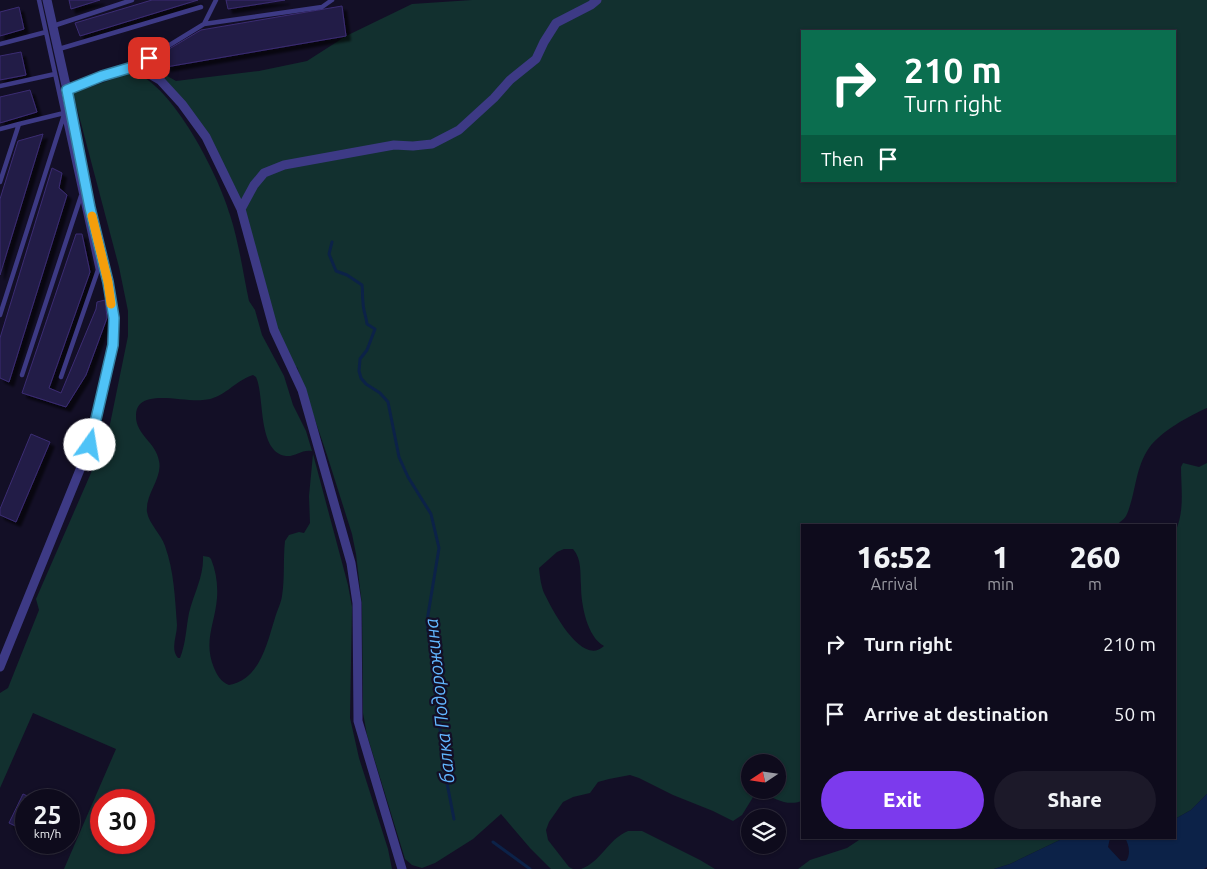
<!DOCTYPE html>
<meta charset="utf-8">
<style>
body{margin:0;font-family:Ubuntu,sans-serif;background:#1c1929;color:#f1f3f6;height:100vh;display:flex;flex-direction:column;font-size:19px;white-space:nowrap}
*{box-sizing:border-box;margin:0}
p{font-size:16px;color:#9b9ba3}
.icon{flex:none;width:28px;height:28px;fill:none;stroke:currentColor;stroke-width:2;stroke-linecap:round;stroke-linejoin:round}
.map{position:relative;flex:1;overflow:hidden}
.details{position:absolute;left:801px;top:524px;width:375px;height:315px;display:flex;flex-direction:column;background:#0e0b1c;border-radius:0px;box-shadow:0 1px 4px #0004,0 0 0 1px #2e2b3b}
.details>*{flex:none}
.banner{position:absolute;left:801px;top:30px;width:375px;height:152px;border-radius:0px;box-shadow:0 1px 4px #0004,0 0 0 1px #2e2b3b;background:#0b6e4f;color:#fff;overflow:hidden}
.needle{width:32px;rotate:257deg}
.fabs{position:absolute;left:741px;top:754px;display:grid;gap:10px}
.fabs a{display:grid;place-items:center;width:45px;height:45px;border-radius:50%;background:#0e0b1c;box-shadow:0 1px 4px #0004,0 0 0 1px #2e2b3b;font-size:25px}
.speed{position:absolute;left:15px;top:789px;display:flex;gap:10px;font-size:25px;font-weight:700;text-align:center}
.speed>*{display:grid;place-content:center;width:65px;height:65px;border-radius:50%;background:#0e0b1c;box-shadow:0 1px 4px #0004,0 0 0 1px #2e2b3b;line-height:1}
.speed small{font-size:12px;font-weight:400}
.speed .limit{border:8px solid #d22;background:#fff;color:#111}
.pin{position:absolute;display:grid;place-items:center;width:42px;height:42px;color:#fff;margin:-21px;border-radius:10px;box-shadow:0 2px 8px #0006}
.me{position:absolute;width:55px;margin:-28px;rotate:13deg;stroke-linejoin:round;filter:drop-shadow(0 0 4px #0008)}
.turn{display:flex;align-items:center;gap:18px;height:105px;padding:0 20px;font-size:22px}
.turn .icon{width:65px;height:65px;stroke-width:2.5}
.turn b{display:block;font-size:35px;line-height:42px}
.then{display:flex;align-items:center;height:48px;padding:0 20px;background:#0003;gap:10px;font-size:19px}
.eta{display:flex;justify-content:space-evenly;align-items:center;height:85px;text-align:center}
.eta b{font-size:30px;font-weight:800;line-height:35px}
.cta{display:flex;gap:10px;margin-top:auto;padding:10px 20px}
.cta a{flex:1;height:58px;border-radius:30px;background:#7c3aed;color:#fff;font-size:20px;font-weight:800;line-height:58px;text-align:center}
.cta a+a{background:#1c1929;color:#f1f3f6}
ul{padding:0;list-style:none}
li{display:flex;align-items:center;gap:15px;height:70px;padding:0 20px}
li div{flex:1}
li b{display:block;font-size:19px}
li em{font-style:normal}
.map>svg:first-child{display:block}
.green{fill:#12302f;fill-rule:evenodd}
.water{fill:#0c2248}
.lines{fill:none;stroke-linecap:round;stroke-linejoin:round}
.stream{stroke:#0c2248;stroke-width:3}
.building{fill:#241b47;stroke:#3b2d73;filter:url(#shadow)}
.lane{stroke:#3d3a85;stroke-width:4.5}
.street{stroke:#3d3a85;stroke-width:9}
.route-casing{stroke:#337fa1;stroke-width:12}
.route{stroke:#4fc3f7;stroke-width:9}
.slow{stroke:#f59e0b;stroke-width:9}
.labels{text-anchor:middle;stroke-width:4.5;stroke-linejoin:round;paint-order:stroke}
.water-label{font-size:19px;font-style:italic;fill:#62b6ff;stroke:#130f26}
</style>
<div class="map">
<svg width="1207" height="869" viewBox="0 0 1207 869">
<defs>
<filter id="shadow"><feDropShadow dx="4.5" dy="4.5" stdDeviation="1" flood-color="#0009"/></filter>
</defs>
<rect width="100%" height="100%" fill="#130f26"/>
<!-- green -->
<path class="green" d="M472 0H1207V408C1189 416 1161 431 1149 448 1135 468 1136 493 1127 514 1125 519 1120 522 1116 525H802V801C782 808 773 793 755 794L742 815 733 821 713 811 673 795 639 778 630 775 609 779 598 782 590 793 573 797 563 802 549 822 546 830 548 840 569 867 573 869H551L530 848 501 814 473 839 435 863 422 868 412 865 405 859 367 735 363 713 362 605 356 554 352 534 327 455 297 367 294 368 284 347 270 308 247 230 201 130 152 71 162 73 176 81 259 71 307 61 346 36 412 4ZM802 31H1175V181H802ZM564 549H573C582 559 580 573 581 586 581 604 587 637 604 646 582 667 553 611 545 595 541 587 540 577 539 568L557 552ZM750 762H778V790H750Z
M133 72C173 85 219 176 230 215 239 243 243 273 249 301L255 310 262 335 284 376 293 405 306 431 312 451C302 449 295 457 286 456 257 452 265 396 256 377L253 375C234 381 224 399 203 400 185 402 153 392 140 404 137 407 136 411 136 415 135 435 156 442 159 461 163 478 145 494 147 512 149 524 161 534 165 546 174 571 175 598 177 625 177 636 170 649 178 658H180C186 643 186 628 189 613 194 593 204 576 203 556L209 557 211 559C216 571 218 585 217 598 215 624 203 641 214 668 217 675 221 682 229 685 260 680 267 643 275 618 277 611 281 603 282 596 285 578 283 559 285 541L289 535 299 532 304 533 310 523 309 496 313 454 348 585 352 607 350 718 359 758 388 849 392 869H64L116 749 33 713 0 788V693L8 688 39 610 36 599 108 434 128 336V311L119 267 73 93ZM101 800H144V842H101Z
M1183 463 1199 467 1207 463V794L1191 810 1175 819V532C1185 512 1181 488 1181 467Z
M628 831H642L700 860 715 869H581C601 862 608 839 628 831Z
M862 838H1064L1010 864 994 869H798L810 860 847 848Z"/>
<!-- water -->
<path class="water" d="M1207 794V867L1204 869H994L1010 864 1064 838H1110L1108 847 1121 861H1126C1131 855 1129 844 1125 838H1175V819L1191 810Z"/>
<g class="lines">
<!-- stream -->
<path class="stream" d="M332 242 329 254 336 271 347 275 362 285C363 291 362 296 363 302 363 310 366 316 367 324L375 329 367 350 360 359 359 371 361 378 366 384 380 393 388 402 399 457 408 477 431 514 439 548 427 621 446 778 454 819
M493 842 530 869"/>
</g>
<!-- building -->
<path class="building" d="M69 0H100L71 9Z
M152 0H198L80 36 75 23Z
M226 0H285L228 9Z
M342 6 346 36 166 67 164 52 201 30Z
M19 7 24 29 0 36V12Z
M21 52 26 75 0 80V56Z
M30 90 37 112 0 123V97Z
M43 134 0 275V199L18 141Z
M52 168 62 173 59 188 67 195 9 382 0 378V338Z
M76 234H82L90 272 49 388 61 393 96 309 97 302 105 300 107 318 86 375 66 407 22 393Z
M31 434 50 442 16 522 0 515V509Z
M23 794 36 800H26V831L9 823Z"/>
<g class="lines">
<!-- lane -->
<path class="lane" d="M204 24 322 7 332 0
M53 26 132 0
M46 32 98 270 61 377
M0 44 46 32 39 0
M59 49 201 7
M137 65 204 24 216 0
M0 86 55 74
M0 129 19 124
M0 182 19 124 64 113
M0 315 64 115
M22 375 81 196"/>
<!-- street -->
<path class="street" d="M67 90 102 76 136 66 160 80 182 104 206 137 241 209 274 330 302 390 351 563 357 603 358 721 402 869
M241 209 254 185 264 173 284 165 394 145 413 146 432 144 459 130 494 98 510 80 536 59 544 42 556 23 591 5 597 0
M0 667 90 445 113 345V318L108 282 90 208 67 90 47 0"/>
</g>
<g class="lines">
<!-- route casing -->
<g class="route-casing">
<path id="route" d="M90 445 113 345 114 318 108 282 90 208 67 90 102 76 136 66 149 58"/>
</g>
<!-- route -->
<use href="#route" class="route"/>
<!-- slow -->
<path class="slow" d="M92 216 108 282 111 304"/>
</g>
<g class="labels">
<!-- water labels -->
<g class="water-label">
<text transform="translate(439 701) rotate(-96)" y="7">балка Подорожина</text>
</g>
</g>
</svg>
<div class="fabs">
<a><svg class="needle" viewBox="-14 -14 28 28"><path d="M0-13l5 13h-10z" fill="#e53935"/><path d="M0 13l5-13h-10z" fill="#9b9ba3"/></svg></a>
<a><svg class="icon" aria-label="layers" viewBox="0 0 24 24"><path d="M12 4l9 5-9 5-9-5zM3 14l9 5 9-5"/></svg></a>
</div>
<div class="speed"><div>25<small>km/h</small></div><div class="limit">30</div></div>
<div class="pin" style="left:149px;top:58px;background:#d93025"><svg class="icon" aria-label="arrive" viewBox="0 0 24 24"><path d="M6 21V4h12l-3 4 3 4H6"/></svg></div>
<svg class="me" style="left:90px;top:445px" viewBox="-20 -20 40 40"><circle r="19" fill="#fff"/><path d="M0-13L10 11 0 6-10 11z" fill="#4fc3f7"/></svg>
<div class="banner">
<div class="turn"><svg class="icon" aria-label="right" viewBox="0 0 24 24"><path d="M7 20v-9h11M14 6l5 5-5 5"/></svg><div><b>210 m</b>Turn right</div></div>
<div class="then">Then<svg class="icon" aria-label="arrive" viewBox="0 0 24 24"><path d="M6 21V4h12l-3 4 3 4H6"/></svg></div>
</div>
<section class="details">
<div class="eta">
<div><b>16:52</b><p>Arrival</p></div>
<div><b>1</b><p>min</p></div>
<div><b>260</b><p>m</p></div>
</div>
<ul>
<li><svg class="icon" aria-label="right" viewBox="0 0 24 24"><path d="M7 20v-9h11M14 6l5 5-5 5"/></svg><div><b>Turn right</b></div><em>210 m</em></li>
<li><svg class="icon" aria-label="arrive" viewBox="0 0 24 24"><path d="M6 21V4h12l-3 4 3 4H6"/></svg><div><b>Arrive at destination</b></div><em>50 m</em></li>
</ul>
<div class="cta"><a>Exit</a><a>Share</a></div>
</section>
</div>
